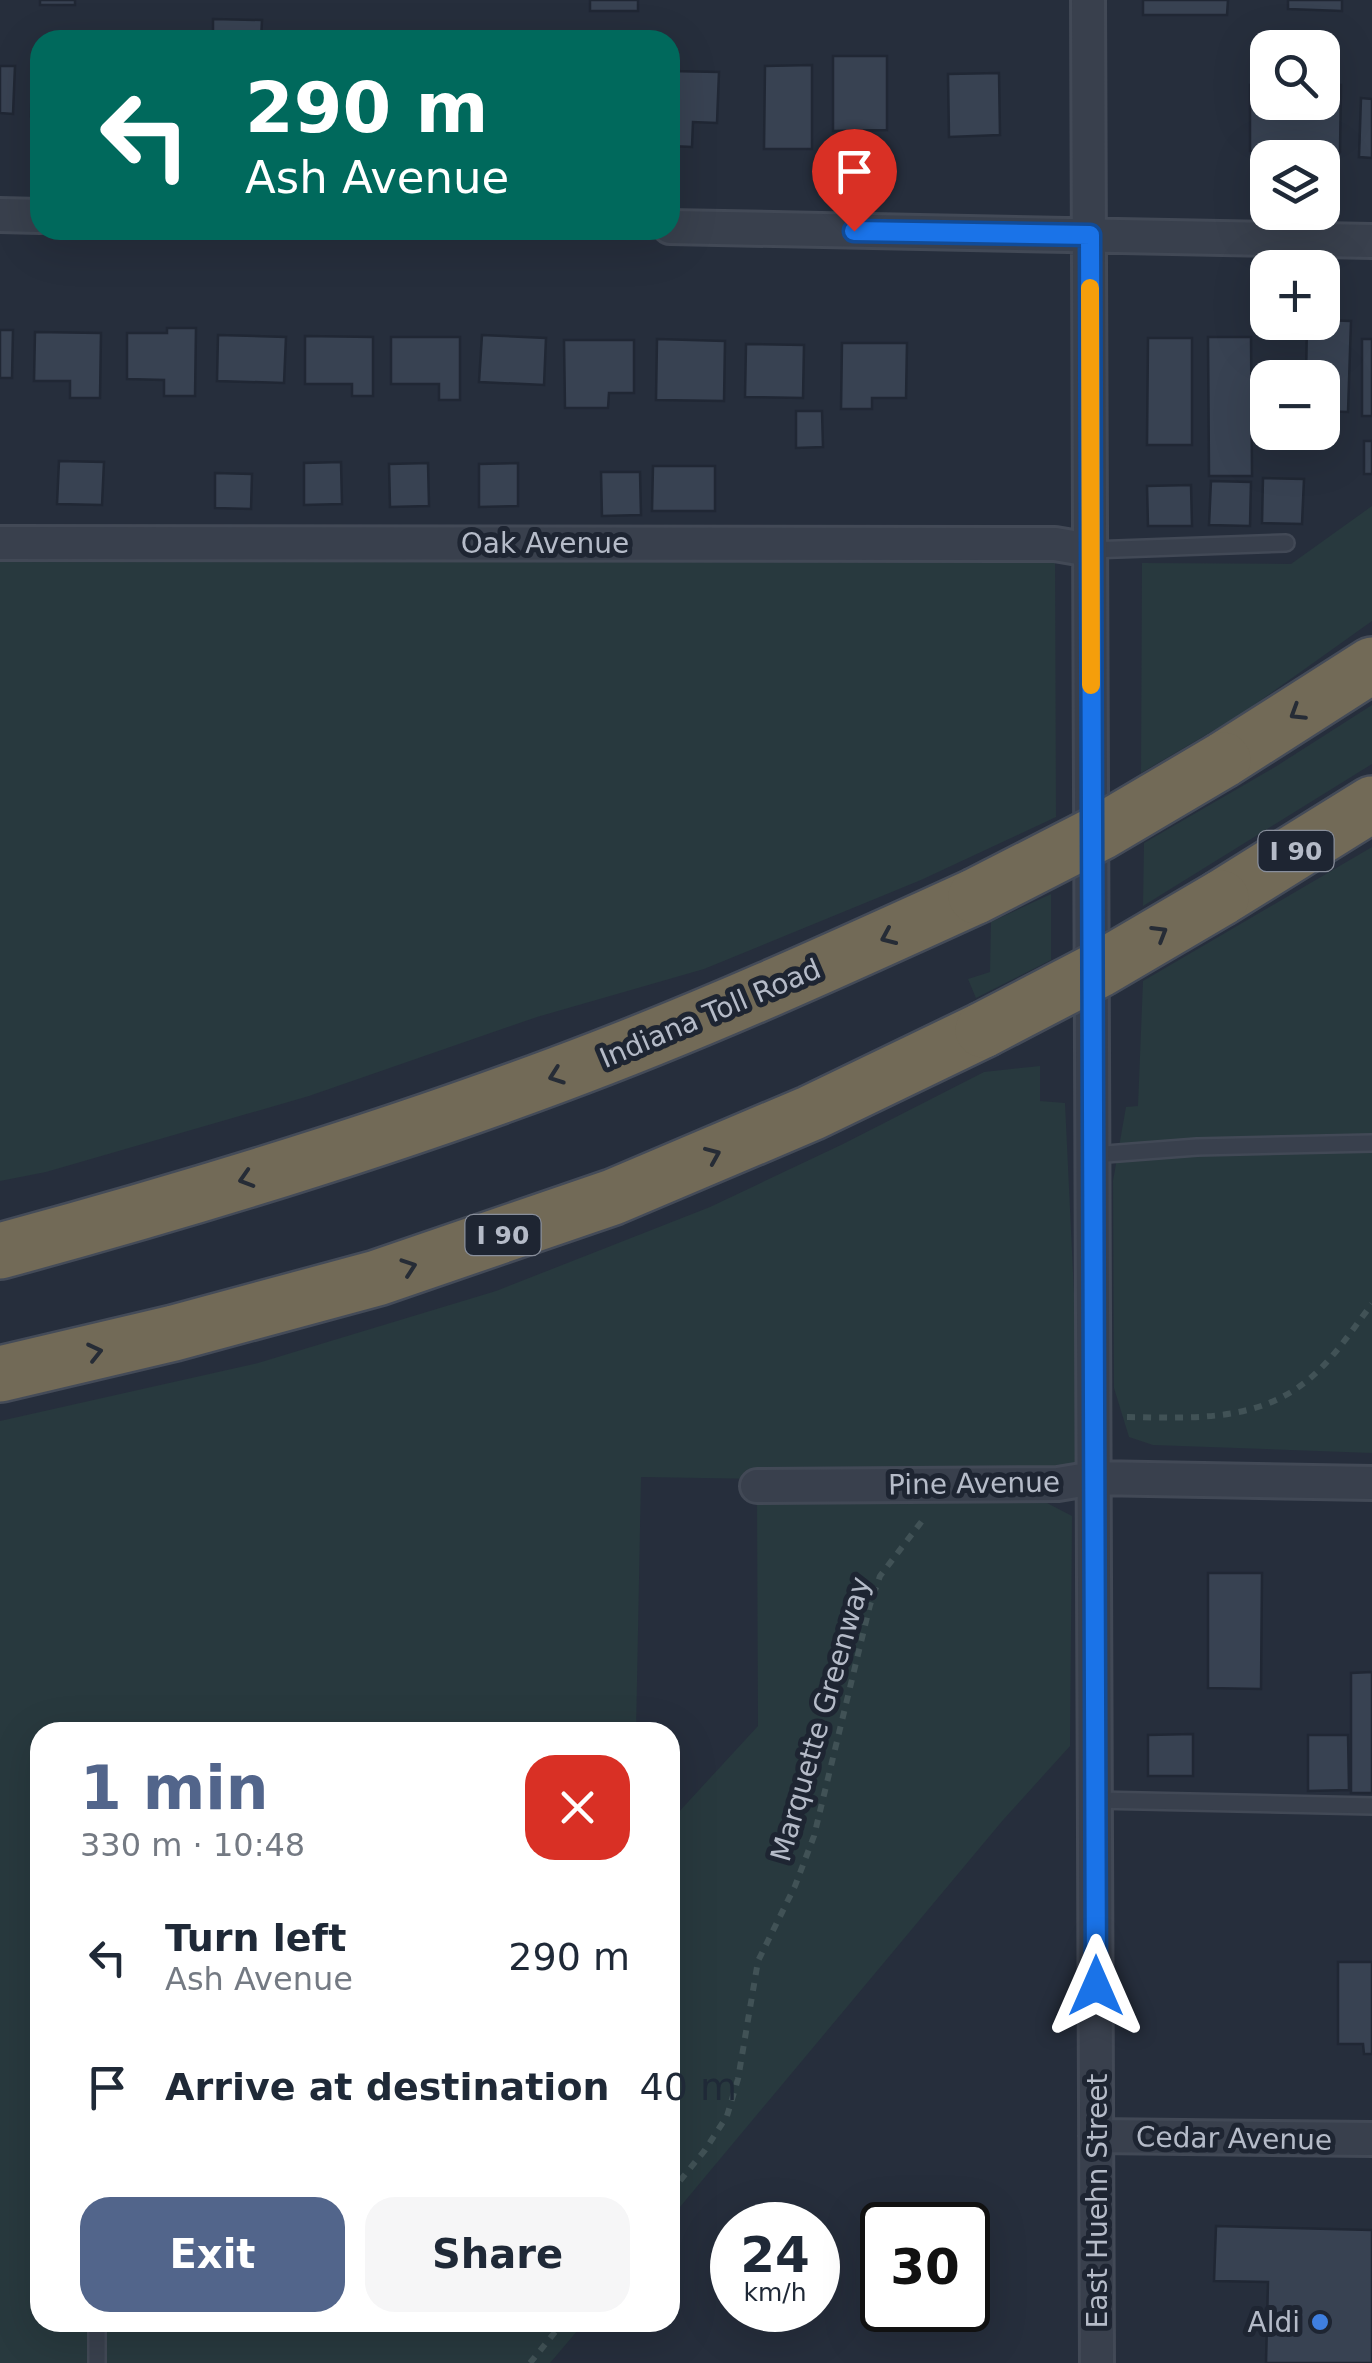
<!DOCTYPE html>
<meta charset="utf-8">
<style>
body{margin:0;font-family:"DejaVu Sans",sans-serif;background:#f6f6f7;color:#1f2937;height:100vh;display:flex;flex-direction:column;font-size:38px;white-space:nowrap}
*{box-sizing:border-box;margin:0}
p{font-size:32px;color:#747a83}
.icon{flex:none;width:55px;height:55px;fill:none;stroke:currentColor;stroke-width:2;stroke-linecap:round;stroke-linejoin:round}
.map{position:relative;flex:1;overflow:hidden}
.panel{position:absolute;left:30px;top:1722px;width:650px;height:610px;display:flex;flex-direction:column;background:#fff;border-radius:30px;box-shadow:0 10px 40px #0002}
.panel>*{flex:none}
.guide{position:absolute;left:30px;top:30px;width:650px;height:210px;border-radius:30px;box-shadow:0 10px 40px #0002;background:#00695c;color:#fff;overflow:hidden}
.buttons{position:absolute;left:1250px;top:30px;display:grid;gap:20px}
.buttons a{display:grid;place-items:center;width:90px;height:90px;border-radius:20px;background:#fff;box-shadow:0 10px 40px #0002;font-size:50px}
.speed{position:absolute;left:710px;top:2202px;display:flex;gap:20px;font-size:50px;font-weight:700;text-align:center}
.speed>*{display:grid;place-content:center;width:130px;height:130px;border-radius:50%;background:#fff;box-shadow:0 10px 40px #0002;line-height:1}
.speed small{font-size:25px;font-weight:400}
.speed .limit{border:5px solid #111;border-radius:15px;background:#fff;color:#111}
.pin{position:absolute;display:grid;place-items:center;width:85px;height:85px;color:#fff;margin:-102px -42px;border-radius:50% 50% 50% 0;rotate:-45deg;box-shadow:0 0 10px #0007}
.pin .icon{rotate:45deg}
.me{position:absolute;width:110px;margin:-55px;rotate:0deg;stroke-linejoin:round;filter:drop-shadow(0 0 8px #0008)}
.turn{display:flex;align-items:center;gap:35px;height:210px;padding:0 50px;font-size:45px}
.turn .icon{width:130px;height:130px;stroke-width:2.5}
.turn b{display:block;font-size:70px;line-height:85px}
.round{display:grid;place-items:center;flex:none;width:105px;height:105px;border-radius:30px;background:#f6f6f7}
.head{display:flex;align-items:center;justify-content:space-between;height:170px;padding:0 50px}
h1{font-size:60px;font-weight:800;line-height:75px;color:#52658b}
.cta{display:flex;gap:20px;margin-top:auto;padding:20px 50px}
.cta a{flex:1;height:115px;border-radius:30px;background:#52658b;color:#fff;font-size:40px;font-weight:800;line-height:115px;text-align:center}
.cta a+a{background:#f6f6f7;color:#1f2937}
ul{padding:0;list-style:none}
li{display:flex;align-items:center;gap:30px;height:130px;padding:0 50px}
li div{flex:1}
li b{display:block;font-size:38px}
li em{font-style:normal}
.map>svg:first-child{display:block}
.green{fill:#28393e}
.building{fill:#384252;stroke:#202734;stroke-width:2.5}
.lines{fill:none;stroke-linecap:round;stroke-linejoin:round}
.lane-casing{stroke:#424956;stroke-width:20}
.street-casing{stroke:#424956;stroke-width:38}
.highway-casing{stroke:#444b58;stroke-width:60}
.path{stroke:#415256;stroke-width:6;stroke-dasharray:8 8;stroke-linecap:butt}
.lane{stroke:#39404d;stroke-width:15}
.street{stroke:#39404d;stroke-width:32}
.highway{stroke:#726a57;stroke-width:55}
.highway-bridge-casing{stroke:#444b58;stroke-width:60;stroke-linecap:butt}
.highway-bridge{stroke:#726a57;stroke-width:55}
.oneway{stroke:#262c36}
.route-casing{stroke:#114b97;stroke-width:25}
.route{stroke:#1a73e8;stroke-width:18}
.slow{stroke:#f59e0b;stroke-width:18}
.shop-dot{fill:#3f7fe0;stroke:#1e2532;stroke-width:4}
.labels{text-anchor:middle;stroke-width:10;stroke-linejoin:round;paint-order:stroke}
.shield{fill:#1e2532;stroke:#888e9b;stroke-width:2.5}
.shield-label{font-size:25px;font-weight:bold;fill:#b5bbc8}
.street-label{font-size:28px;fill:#b5bbc8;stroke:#1e2532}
.poi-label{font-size:28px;fill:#b5bbc8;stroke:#1e2532;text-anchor:end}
</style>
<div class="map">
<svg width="1372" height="2363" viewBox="0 0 1372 2363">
<rect width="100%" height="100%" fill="#262e3c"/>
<!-- green -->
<path class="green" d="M1372 506V621L1240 715 1141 773 1142 563 1291 564Z
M0 543 1055 544 1056 817 921 880 704 969 537 1017 309 1096 46 1172 0 1181Z
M1372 705V764L1143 906 1144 843 1275 767Z
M1372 847V1453L1153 1445 1129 1437 1114 1388 1113 1181 1126 1107 1138 1106 1143 981Z
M1051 894V960L976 998 968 979 990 972 991 922Z
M1040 1066V1101L1065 1103 1083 1484 641 1477 636 1732H40V2322L584 2323 550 2363H0V1421L258 1363 496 1291 710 1207 843 1144 984 1072Z
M986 1492 1047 1503 1072 1516 1070 1746 1003 1820 670 2219V1815H676L758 1726 757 1501Z"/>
<!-- building -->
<path class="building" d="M40 0H75V5H40Z
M590 0H638V11H590Z
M1143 0H1228L1227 15H1143Z
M1288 0H1342V11L1288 9Z
M213 19 262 20 261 40H213Z
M833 56H887V130L833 131Z
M32 65H40V116H31Z
M812 65V149H764L765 66Z
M0 66H15L13 114 0 113Z
M670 71 719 72 717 123 693 122 692 147 670 146Z
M999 73 1000 135 949 137 948 74Z
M1250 85H1268V102H1322V85H1341L1340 152 1250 151Z
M1361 98 1372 99V158L1359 157Z
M1322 320 1351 321 1348 412 1322 411V378H1306L1307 322Z
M167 328H196L195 396H164V380L127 379V333H167Z
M0 330H13L12 378H0Z
M35 332 101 333 100 398H70V381H34Z
M218 335 286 337 284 383 217 381Z
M482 335 546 338 544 385 479 382Z
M305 336 373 337V396H352V384H305Z
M391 337H460V400H439V384H391Z
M1208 337H1251L1252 476H1209Z
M1148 338H1192V445H1147Z
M657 339 725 341 724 401 656 400Z
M1362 339H1372V416H1362Z
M564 340H634V393H609L608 408H565Z
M842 343H907L906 398H872V409H841Z
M746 344 804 345 803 398 745 397Z
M796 411H822L823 447 796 448Z
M1364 441H1372V474H1364Z
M59 461 104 462 102 505 57 504Z
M341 462 342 504 304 505V463Z
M428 463 429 506 390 507 389 464Z
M518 463V506L479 507V464Z
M653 466H715V511H652Z
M601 472H640L641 515 602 516Z
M215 473 252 474 251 509 215 508Z
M1263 478 1304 479 1302 524 1262 523Z
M1211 481 1251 482 1250 526 1209 525Z
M1191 485 1192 526H1148L1147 486Z
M1208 1573H1262L1261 1689 1208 1688Z
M1372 1672V1793H1351V1673Z
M1193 1734V1776H1148V1735Z
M1308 1735H1348L1349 1790 1308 1791Z
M1338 1962H1372V2054H1364L1363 2044H1338Z
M1216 2226 1372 2230V2363H1266L1268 2282 1214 2281Z"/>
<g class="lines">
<!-- lane casing -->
<g class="lane-casing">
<path id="lane" d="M1090 550 1286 543
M1093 1155 1197 1147 1372 1143
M1095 1800 1372 1806
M97 2322V2363"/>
</g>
<!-- street casing -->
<g class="street-casing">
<path id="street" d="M1088 0 1097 2363
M0 215 40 216
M670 227 1372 241
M0 543 1055 544 1090 550
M757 1486 1058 1484 1094 1478 1372 1483
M1096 2136 1372 2139"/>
</g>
<!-- highway casing -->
<g class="highway-casing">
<path id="highway" d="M1223 760 1372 665
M1221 898 1372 804
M0 1251C188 1200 375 1143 557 1075 700 1022 838 959 976 896
M0 1374 174 1333 377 1278 613 1197 811 1113 983 1030"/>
</g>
<!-- path -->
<path class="path" d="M1127 1417C1196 1418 1265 1423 1318 1371 1338 1352 1355 1326 1372 1304
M670 2193 705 2150 727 2116 738 2079 758 1961 795 1886 814 1836 870 1605 880 1576 922 1521
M530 2363 563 2322"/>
<!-- lane -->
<use href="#lane" class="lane"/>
<!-- street -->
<use href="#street" class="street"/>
<!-- highway -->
<use href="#highway" class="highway"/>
<!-- highway-bridge casing -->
<g class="highway-bridge-casing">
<path id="highway-bridge" d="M976 896 1101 832 1223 760
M983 1030 1100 969 1221 898"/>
</g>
<!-- highway-bridge -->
<use href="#highway-bridge" class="highway-bridge"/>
</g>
<!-- one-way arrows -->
<defs><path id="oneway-chevron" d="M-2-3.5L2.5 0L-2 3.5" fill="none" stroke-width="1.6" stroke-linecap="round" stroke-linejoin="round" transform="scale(2.5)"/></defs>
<g class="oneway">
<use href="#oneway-chevron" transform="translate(1297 713) rotate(148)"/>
<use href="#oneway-chevron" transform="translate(1160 933) rotate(-31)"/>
<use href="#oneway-chevron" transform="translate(888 937) rotate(156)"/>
<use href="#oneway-chevron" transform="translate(556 1076) rotate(160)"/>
<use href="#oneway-chevron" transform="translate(713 1155) rotate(-23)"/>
<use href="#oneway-chevron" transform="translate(246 1179) rotate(163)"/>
<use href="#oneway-chevron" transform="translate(409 1267) rotate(-19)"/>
<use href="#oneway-chevron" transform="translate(95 1352) rotate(-13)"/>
</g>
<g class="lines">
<!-- route casing -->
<g class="route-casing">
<path id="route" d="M854 231 1090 235 1096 1986"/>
</g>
<!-- route -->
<use href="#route" class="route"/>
<!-- slow -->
<path class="slow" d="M1090 288 1091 685"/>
</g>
<!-- markers -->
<circle class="shop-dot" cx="1320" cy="2322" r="10"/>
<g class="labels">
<!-- shield labels -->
<g class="shield">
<rect x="1258.5" y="831" width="75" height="40" rx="8"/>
<rect x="465.5" y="1215" width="75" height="40" rx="8"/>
</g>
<g class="shield-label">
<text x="1296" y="860">I 90</text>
<text x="503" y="1244">I 90</text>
</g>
<!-- street labels -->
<g class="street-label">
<text x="545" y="553">Oak Avenue</text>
<text transform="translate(710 1013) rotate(-23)" y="10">Indiana Toll Road</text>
<text transform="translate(974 1483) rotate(-1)" y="10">Pine Avenue</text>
<text transform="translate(820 1719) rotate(-74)" y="10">Marquette Greenway</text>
<text transform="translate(1234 2138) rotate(1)" y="10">Cedar Avenue</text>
<text transform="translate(1097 2201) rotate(-90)" y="10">East Huehn Street</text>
</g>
<!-- poi labels -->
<g class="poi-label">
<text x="1300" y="2332">Aldi</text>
</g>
</g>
</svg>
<div class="buttons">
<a><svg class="icon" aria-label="search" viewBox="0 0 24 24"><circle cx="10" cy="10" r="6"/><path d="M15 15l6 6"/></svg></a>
<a><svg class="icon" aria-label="layers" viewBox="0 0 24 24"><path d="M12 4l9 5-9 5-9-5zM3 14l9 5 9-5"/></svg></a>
<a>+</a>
<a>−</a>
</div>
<div class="speed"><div>24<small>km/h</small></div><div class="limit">30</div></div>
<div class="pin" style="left:854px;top:231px;background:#d93025"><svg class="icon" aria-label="arrive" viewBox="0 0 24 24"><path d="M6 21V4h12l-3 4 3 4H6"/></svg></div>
<svg class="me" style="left:1096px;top:1986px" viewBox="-20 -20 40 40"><path d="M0-17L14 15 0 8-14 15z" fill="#1a73e8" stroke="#fff" stroke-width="4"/></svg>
<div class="guide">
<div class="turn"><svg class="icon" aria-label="left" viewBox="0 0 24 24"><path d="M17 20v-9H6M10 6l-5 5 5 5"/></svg><div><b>290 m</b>Ash Avenue</div></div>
</div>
<section class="panel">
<div class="head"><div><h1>1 min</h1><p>330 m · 10:48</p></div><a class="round" style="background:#d93025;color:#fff"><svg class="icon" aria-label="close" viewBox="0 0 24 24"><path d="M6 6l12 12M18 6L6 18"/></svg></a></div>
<ul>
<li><svg class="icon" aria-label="left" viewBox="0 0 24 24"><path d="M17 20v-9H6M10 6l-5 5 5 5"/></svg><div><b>Turn left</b><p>Ash Avenue</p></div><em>290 m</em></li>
<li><svg class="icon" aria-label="arrive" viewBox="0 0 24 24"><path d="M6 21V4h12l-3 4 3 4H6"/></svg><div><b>Arrive at destination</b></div><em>40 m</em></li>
</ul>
<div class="cta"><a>Exit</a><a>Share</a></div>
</section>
</div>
